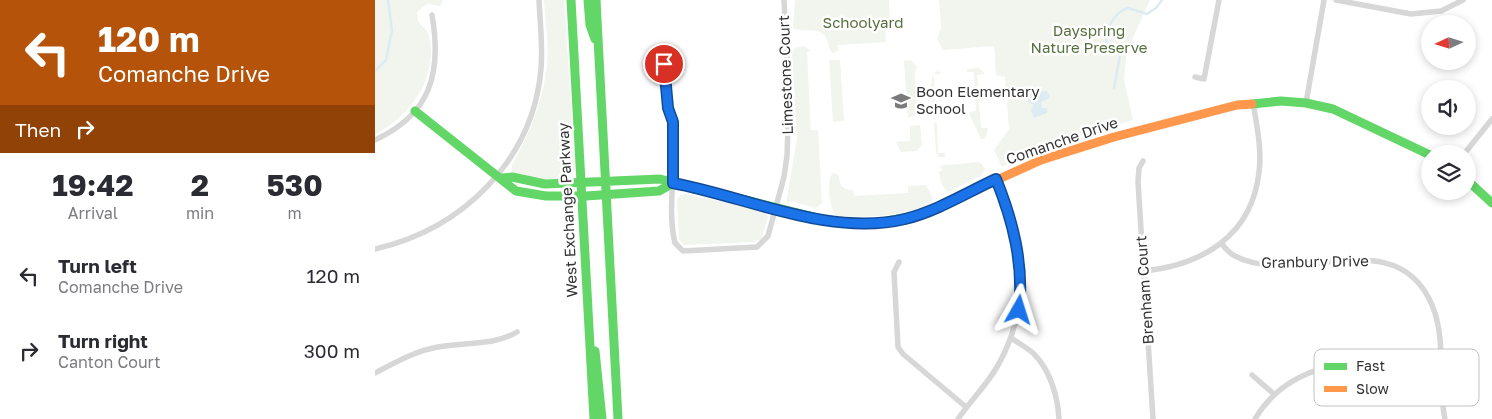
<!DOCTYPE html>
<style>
body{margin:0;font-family:"Golos Text",sans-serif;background:#f7f7f7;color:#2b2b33;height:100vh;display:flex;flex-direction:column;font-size:19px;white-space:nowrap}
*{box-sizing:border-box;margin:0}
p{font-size:16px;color:#7c7c81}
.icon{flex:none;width:28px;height:28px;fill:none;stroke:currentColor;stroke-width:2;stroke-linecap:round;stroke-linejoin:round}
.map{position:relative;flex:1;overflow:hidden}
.side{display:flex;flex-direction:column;background:#fff;width:375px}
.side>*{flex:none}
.guide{background:#b45309;color:#fff;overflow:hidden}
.needle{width:32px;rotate:266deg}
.fabs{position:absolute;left:1046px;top:15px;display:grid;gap:10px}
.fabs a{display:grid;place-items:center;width:55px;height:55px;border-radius:50%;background:#fff;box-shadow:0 2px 8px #0003;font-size:25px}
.pin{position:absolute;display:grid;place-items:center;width:42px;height:42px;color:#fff;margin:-21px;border:2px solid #fff;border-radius:50%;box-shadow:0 1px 5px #0007}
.me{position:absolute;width:55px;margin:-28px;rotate:6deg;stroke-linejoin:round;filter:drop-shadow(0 0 4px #0008)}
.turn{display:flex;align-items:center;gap:18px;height:105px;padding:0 15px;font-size:22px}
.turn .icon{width:65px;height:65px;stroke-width:2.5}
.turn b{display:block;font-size:35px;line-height:42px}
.then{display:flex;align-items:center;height:48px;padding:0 15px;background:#0003;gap:10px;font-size:19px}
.eta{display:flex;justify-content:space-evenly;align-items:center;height:85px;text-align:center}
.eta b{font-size:30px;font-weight:700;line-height:35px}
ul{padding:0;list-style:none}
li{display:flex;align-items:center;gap:15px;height:75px;padding:0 15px}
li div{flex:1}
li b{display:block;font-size:19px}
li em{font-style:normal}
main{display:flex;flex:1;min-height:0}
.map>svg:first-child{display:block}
.green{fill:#f1f5ed}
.water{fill:#ddebf3}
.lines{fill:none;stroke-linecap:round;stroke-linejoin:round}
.stream{stroke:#ddebf3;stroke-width:2.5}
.street{stroke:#d7d7d7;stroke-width:5.5}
.fast{stroke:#63d668;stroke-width:9}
.slow{stroke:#ff974d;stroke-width:9}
.route-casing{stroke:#114b97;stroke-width:12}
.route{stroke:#1a73e8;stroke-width:9}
.labels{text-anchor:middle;stroke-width:5;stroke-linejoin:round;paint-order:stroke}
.park-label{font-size:15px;fill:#56703f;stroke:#fff}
.street-label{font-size:15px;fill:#333;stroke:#fff}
.poi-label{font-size:15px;fill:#333;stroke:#fff;text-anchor:start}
.key{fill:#fff;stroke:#c2c2c2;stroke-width:1}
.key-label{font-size:14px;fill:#333}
</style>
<main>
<section class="side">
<div class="guide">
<div class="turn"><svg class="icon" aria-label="left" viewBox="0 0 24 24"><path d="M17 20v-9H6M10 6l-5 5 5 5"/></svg><div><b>120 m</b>Comanche Drive</div></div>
<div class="then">Then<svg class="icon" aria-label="right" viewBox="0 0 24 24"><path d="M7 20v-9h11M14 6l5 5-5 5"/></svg></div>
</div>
<div class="eta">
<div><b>19:42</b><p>Arrival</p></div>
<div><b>2</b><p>min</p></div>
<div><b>530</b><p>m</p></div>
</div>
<ul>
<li><svg class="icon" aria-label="left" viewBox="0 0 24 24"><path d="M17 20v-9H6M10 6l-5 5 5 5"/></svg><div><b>Turn left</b><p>Comanche Drive</p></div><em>120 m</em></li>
<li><svg class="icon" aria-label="right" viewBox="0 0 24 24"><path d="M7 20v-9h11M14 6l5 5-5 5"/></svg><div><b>Turn right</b><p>Canton Court</p></div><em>300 m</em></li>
</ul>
</section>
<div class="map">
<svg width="1117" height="419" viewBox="0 0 1117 419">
<rect width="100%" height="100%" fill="#fff"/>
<!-- green -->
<path class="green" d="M0 0H68L65 6 52 4 42 12 43 21C46 27 53 29 54 36 64 76 35 118 0 134Z
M169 0H189L200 168C195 188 152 177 137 172V165C155 133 169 100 172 62 174 42 170 20 169 0Z
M420 0H514L515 23 510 24 511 42 463 45V51L457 53C453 48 454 40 449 35 439 26 428 34 418 28Z
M564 0H775L752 51 749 79 758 120 671 146 627 167 619 150 634 129 630 77 621 75 619 46 568 50 562 39 566 28Z
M429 46 436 51 432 52 436 130H443L447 203 441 208 416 201 412 204V198L422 138 417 51 422 47Z
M465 60 469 121 458 122 454 60Z
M536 60 542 67 540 73 542 114 533 118 529 61Z
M604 68 609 72V74L602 75 606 128H613L610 139H606L594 114 595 112 601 111 599 72H592V69Z
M564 70 565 74H559L560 105H558C557 93 552 76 564 70Z
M559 123H562L563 153H570V157H564L561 152Z
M545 125 547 145 542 151 526 152 521 142 535 141V126Z
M603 162 606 163 610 169 607 175 573 192C566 186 565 180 564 172L567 170 565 166Z
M458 173 464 175C464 185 468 190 478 190L479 196 533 193V186L551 185 558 199C551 217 479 218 461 216 455 208 450 180 458 173Z
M311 194 389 211 393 217 386 239 379 242 309 245 304 239 302 200 305 195Z"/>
<!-- water -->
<path class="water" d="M672 91 675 98 666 102 667 108H672V113L659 118 656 110 659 105 653 102V95L656 94 655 92Z"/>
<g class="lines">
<!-- stream -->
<path class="stream" d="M0 71 11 60 17 30 13 0
M739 88 745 55 732 47C728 34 739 11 753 8L772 14 781 8 787 0"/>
<!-- street -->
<path class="street" d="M961 0 1036 14 1066 11 1088 0
M296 54C281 76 295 100 298 124 303 162 291 206 300 243L308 251 382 247 393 236 409 177 412 156 414 97 409 0
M820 77 829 79 844 0
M931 103 949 0
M0 140C56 114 67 73 57 15
M1089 154 1117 119
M768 161 764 168 763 182 778 419
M846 243C850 248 855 254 860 256 921 288 1021 220 1057 305 1072 340 1062 383 1070 419
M0 249C88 229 158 160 166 69 168 46 165 23 164 0
M524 262 519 272 523 347 528 354 591 407
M769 271C827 265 877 236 884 172 887 150 882 126 878 103
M636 338C643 343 653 348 659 354 675 370 683 397 684 419
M0 373C21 362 40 351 63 347 89 342 119 346 142 332
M877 375 899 394
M583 419C595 401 611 386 622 367 658 305 648 242 621 179
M880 419C919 353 998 361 1065 357"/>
<!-- fast -->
<path class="fast" d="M196 0 219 419
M213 0 215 25 220 39
M221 0 243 419
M877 104 906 101 931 103 958 109 1055 155
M40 111 141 191 171 196H211L284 191 298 183
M127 178 137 177 170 184 285 179 455 221 495 224 545 215 571 203
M1092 180 1117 203
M220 351 227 419"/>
<!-- slow -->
<path class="slow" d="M571 203 666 160 739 137 862 105 877 104"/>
</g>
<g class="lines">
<!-- route casing -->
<g class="route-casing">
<path id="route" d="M289 64 293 108 298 122V183C372 197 455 237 530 219 562 211 591 193 621 179 638 221 649 264 644 310"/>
</g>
<!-- route -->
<use href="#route" class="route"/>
</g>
<!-- icons -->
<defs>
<g id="school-bare" transform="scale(1.5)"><path d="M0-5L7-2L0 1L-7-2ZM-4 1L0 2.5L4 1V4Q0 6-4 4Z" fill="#7a7a7a" stroke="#fff" stroke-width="2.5" paint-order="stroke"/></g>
</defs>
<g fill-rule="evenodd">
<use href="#school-bare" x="526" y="101"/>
</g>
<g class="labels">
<!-- park labels -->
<g class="park-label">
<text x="488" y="28">Schoolyard</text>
<text x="714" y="36">Dayspring<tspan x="714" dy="17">Nature Preserve</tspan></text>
</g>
<!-- street labels -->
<g class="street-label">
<text transform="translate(411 75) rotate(-92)" y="5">Limestone Court</text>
<text transform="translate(687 141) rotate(-19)" y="5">Comanche Drive</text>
<text transform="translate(193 210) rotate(-93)" y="5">West Exchange Parkway</text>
<text transform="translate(940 262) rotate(-1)" y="5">Granbury Drive</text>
<text transform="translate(770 290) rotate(-94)" y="5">Brenham Court</text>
</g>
<!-- poi labels -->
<g class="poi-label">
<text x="541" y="97">Boon Elementary<tspan x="541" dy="17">School</tspan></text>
</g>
</g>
<!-- legend -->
<rect x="939" y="349" width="165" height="57" rx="8" class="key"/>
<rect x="949" y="363" width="23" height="7" fill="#63d668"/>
<rect x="949" y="386" width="23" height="6" fill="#ff974d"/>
<g class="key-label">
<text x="981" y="371">Fast</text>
<text x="981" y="394">Slow</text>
</g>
</svg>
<div class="fabs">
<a><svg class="needle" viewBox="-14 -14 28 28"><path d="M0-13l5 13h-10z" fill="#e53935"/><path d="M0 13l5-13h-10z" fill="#7c7c81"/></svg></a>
<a><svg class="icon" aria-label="sound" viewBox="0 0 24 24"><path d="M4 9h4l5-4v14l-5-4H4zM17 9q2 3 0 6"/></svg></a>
<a><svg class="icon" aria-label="layers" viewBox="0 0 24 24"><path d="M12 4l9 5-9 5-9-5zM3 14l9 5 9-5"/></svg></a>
</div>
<div class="pin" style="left:289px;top:64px;background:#d93025"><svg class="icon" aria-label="arrive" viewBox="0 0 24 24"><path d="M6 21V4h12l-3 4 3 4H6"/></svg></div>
<svg class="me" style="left:644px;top:310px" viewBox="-20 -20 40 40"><path d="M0-17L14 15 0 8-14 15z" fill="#1a73e8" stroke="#fff" stroke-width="4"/></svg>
</div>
</main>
